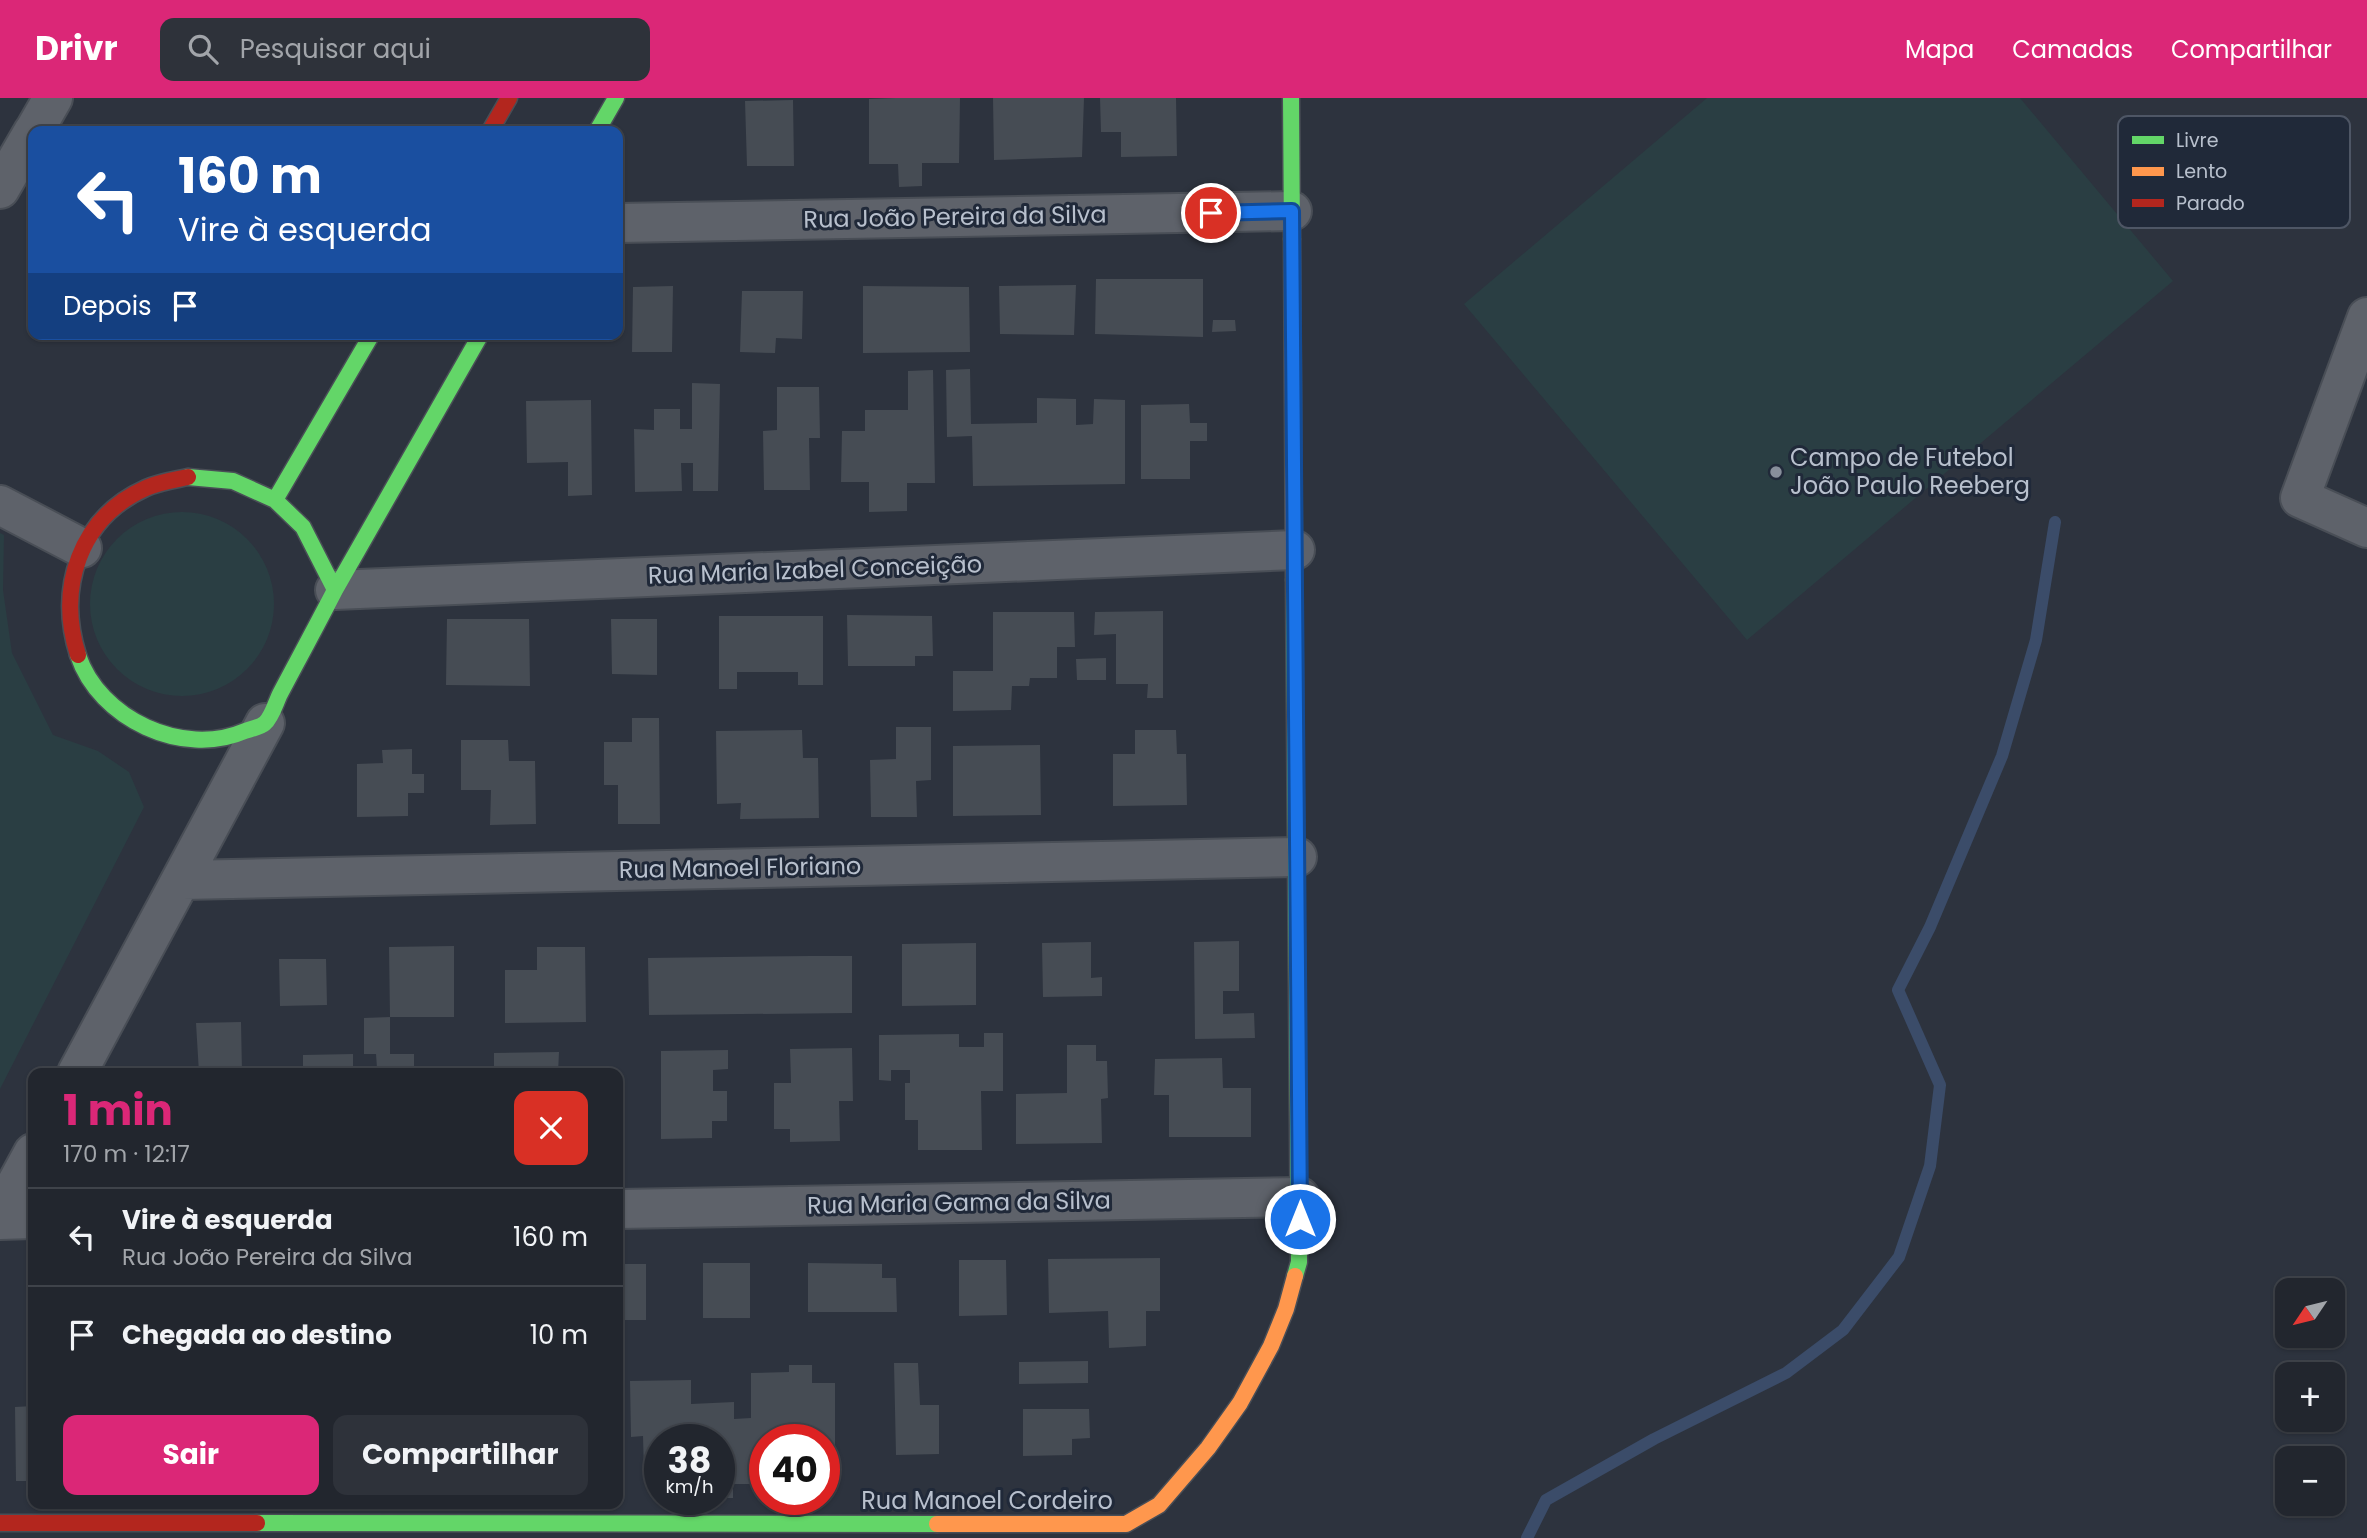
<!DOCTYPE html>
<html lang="pt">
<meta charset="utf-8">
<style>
body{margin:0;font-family:Poppins,sans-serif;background:#2e323a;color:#f1f3f6;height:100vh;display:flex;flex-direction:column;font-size:26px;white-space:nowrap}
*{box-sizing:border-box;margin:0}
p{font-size:23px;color:#a2a5aa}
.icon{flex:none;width:38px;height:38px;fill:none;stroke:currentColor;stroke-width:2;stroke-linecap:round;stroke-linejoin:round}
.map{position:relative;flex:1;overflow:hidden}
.details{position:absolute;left:28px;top:970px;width:595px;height:441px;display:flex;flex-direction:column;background:#22262e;border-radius:14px;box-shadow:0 2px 5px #0004,0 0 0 2px #3f434a}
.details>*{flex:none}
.guide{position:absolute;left:28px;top:28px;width:595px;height:214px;border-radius:14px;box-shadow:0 2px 5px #0004,0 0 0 2px #3f434a;background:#1a4fa0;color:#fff;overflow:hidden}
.needle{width:46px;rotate:235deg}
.fabs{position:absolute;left:2275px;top:1180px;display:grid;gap:14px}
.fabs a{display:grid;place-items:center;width:70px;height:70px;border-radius:14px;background:#22262e;box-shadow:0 2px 5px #0004,0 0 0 2px #3f434a;font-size:35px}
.speed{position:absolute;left:644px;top:1326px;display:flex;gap:14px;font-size:35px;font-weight:700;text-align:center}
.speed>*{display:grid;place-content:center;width:91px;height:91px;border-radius:50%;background:#22262e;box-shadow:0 2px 5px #0004,0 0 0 2px #3f434a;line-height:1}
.speed small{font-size:18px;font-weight:400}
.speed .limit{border:10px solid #d22;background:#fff;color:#111}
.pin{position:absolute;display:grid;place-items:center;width:60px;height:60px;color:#fff;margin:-30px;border:4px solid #fff;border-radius:50%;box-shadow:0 2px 7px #0007}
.me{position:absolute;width:77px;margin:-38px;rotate:0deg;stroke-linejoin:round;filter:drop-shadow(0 0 5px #0008)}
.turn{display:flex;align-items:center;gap:24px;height:147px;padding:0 35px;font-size:32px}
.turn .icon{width:91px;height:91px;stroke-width:2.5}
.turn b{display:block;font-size:49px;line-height:60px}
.then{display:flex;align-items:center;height:66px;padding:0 35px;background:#0003;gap:14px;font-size:26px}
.round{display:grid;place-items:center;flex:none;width:74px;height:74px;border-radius:14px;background:#2e323a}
.overview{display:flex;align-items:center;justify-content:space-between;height:119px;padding:0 35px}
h1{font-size:42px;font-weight:700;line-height:52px;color:#db2777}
.primary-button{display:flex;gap:14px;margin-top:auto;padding:14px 35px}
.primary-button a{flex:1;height:80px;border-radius:14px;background:#db2777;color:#fff;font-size:28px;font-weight:700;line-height:80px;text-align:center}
.primary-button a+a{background:#2e323a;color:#f1f3f6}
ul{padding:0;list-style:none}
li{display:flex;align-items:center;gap:21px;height:98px;padding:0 35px;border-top:2px solid #3f434a}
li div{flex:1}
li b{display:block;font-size:26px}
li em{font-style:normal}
header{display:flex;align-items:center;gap:42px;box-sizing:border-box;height:98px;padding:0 35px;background:#db2777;color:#fff}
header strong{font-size:33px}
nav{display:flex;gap:38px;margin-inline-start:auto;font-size:24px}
.search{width:490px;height:63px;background:#2e323a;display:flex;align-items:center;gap:18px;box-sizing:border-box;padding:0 24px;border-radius:14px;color:#a2a5aa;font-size:26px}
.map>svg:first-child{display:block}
.green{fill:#2a3e43}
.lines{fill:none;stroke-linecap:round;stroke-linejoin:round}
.stream{stroke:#3b4c69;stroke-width:12}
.building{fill:#464c54}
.street-casing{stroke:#494e56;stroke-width:42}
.fast-casing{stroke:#494e56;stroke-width:19}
.slow-casing{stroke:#494e56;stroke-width:19}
.jam-casing{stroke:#494e56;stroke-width:19}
.street{stroke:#5e626a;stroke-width:38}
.fast{stroke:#63d668;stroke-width:16}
.slow{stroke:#ff974d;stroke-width:16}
.jam{stroke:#b3261e;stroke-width:16}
.route-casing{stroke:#114b97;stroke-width:18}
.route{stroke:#1a73e8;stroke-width:12}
.poi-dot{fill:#878f9b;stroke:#202939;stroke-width:2.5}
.labels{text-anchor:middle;stroke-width:6;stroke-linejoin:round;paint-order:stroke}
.street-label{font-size:24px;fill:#b8c0cd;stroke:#202939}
.poi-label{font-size:24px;fill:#b8c0cd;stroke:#202939;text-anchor:start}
.key{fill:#202939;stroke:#4e5665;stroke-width:2}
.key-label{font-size:19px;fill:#b8c0cd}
</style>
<header>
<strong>Drivr</strong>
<div class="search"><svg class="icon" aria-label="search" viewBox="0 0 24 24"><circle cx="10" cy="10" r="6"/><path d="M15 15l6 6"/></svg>Pesquisar aqui</div>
<nav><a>Mapa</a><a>Camadas</a><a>Compartilhar</a></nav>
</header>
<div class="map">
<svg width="2367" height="1440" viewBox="0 0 2367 1440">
<rect width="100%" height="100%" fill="#2d333e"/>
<!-- green -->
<path class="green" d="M1707 0H2020L2173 183 1747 542 1464 206Z
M90 506a92 92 0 1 1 184 0a92 92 0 1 1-184 0Z
M0 435 4 437 3 492 12 555 53 637 98 653 129 674 144 709 0 991Z"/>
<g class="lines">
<!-- stream -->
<path class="stream" d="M1527 1440 1546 1402 1654 1341 1786 1275 1843 1232 1899 1159 1930 1068 1940 987 1898 892 1930 829 2002 658 2036 542 2055 424"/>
</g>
<!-- building -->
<path class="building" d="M895 0H960L959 65H922V88L899 89 898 66H869V1Z
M993 0H1084L1082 59 994 62Z
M1100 0H1176L1177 58 1121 59V34H1101Z
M793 2 794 68H747L745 3Z
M1096 181H1203V239L1095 236Z
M1076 187 1074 237 1000 236 999 188Z
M673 188 672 254H632L633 189Z
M863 188 969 189 970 254 863 255Z
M742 193H803L802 241 776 240 775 255 740 254Z
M1213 222H1235L1236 233 1212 234Z
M970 271 971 326 1037 325V300L1076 301V327L1093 326 1094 301 1125 302V386L973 388 972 338 947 339 946 272Z
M933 272 935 385H907V413L869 414V384H841L842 333H865V312H908V273Z
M692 285 720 286 718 393H693V365H681L682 393 635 394 634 331 654 332V311H680V331H692Z
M777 289H819L820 340H809L810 392H764L763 333 777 332Z
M591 302 592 397 568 398V364L527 365 526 303Z
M1189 306 1190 325H1207V343H1190V381H1141V307Z
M1163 513V600H1147L1148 586H1116V536L1094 537 1095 514Z
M993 514H1074L1075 549H1057V580H1030L1029 588H1012L1011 612 953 613V573H993Z
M847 517 932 518 933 558H915V568H848Z
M719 518H823V587H798V574H737V591H719Z
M447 521H529L530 588 446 587Z
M611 521H657V577L612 576Z
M1106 560V582H1077L1076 561Z
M632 620H659L660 726H618V687H604V644H632Z
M896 629H931V682L916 683 917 719H871L870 662 896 661Z
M802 632 803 660H818L819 720 740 721 741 705 717 706 716 633Z
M1135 632H1176L1177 656H1186L1187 707 1113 708V656H1135Z
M461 642H508L509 663H535L536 726 490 727 491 692H461Z
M1040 647 1041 717 953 718V648Z
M412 651V676H424V695H408V718L357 719V666L383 665 382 652Z
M1239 843V893H1223V916L1254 915 1255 940 1195 941 1194 844Z
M1091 844V880L1102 879V898L1043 899 1042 845Z
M976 845V907L902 908V846Z
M454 848V919H390L389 849Z
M537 849H585L586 924 505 925V872H537Z
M812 858H852V915L649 917 648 860Z
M279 861H326L327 907 280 908Z
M390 919V956H414V970H430V975H369L368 970H377L376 956H364V920Z
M241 924 242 975H199L196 925Z
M984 935H1003V993H981L982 1052H918V1022H905V985H910V972H891V983L879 982V937L959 936V949H984Z
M1067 947H1096V963H1107L1108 1000 1101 1001 1102 1045 1016 1046V996L1067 995Z
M852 950 853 1003H839L840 1043 790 1044V1031H774V985H791L790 951Z
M728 952V971L713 972V993H727V1023H712V1040L661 1041V953Z
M559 954 558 975H494V955Z
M353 956V975H303V957Z
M1222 960 1223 990H1251V1039H1169V997H1154L1155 961Z
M1160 1160V1213H1146V1248L1109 1250 1108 1213 1049 1215 1048 1161Z
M959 1162H1006L1007 1217 959 1218Z
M703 1165H750V1220H703Z
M808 1165 882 1166V1180H896L897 1214H808Z
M618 1166H646V1222H618Z
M1088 1263V1285L1019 1286V1264Z
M894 1265H918L920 1307H939V1356L896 1357Z
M789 1267H812V1285H835V1362H824V1342H765V1363H759V1386H733V1400H719V1342H660V1374H644L643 1338 631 1339 630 1283 691 1282V1306L734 1304V1321L751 1320V1275L789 1274Z
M33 1308V1383H16L15 1309Z
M1023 1311H1089L1090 1340 1072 1341V1357L1023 1358Z"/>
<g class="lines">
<!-- street casing -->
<g class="street-casing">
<path id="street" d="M34 33 53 0
M0 91 33 34
M618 125 1292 113
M2367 219 2300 400 2367 430
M0 407 82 450
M335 492 1295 452
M183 782 1297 759
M77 975 265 625
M618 1111 1300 1099
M0 1116 33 1055
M0 1122 33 1121"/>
</g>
<!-- fast casing -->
<g class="fast-casing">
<path id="fast" d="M1291 0 1292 141
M597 33 616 0
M275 402 372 236
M1294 482 1299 1164 1295 1178
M335 492 481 236
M78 557C99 621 183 660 245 633 251 631 261 629 265 625 272 619 276 604 280 596 298 562 317 527 335 492L303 429 275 402 233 383 188 379
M257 1425 937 1426"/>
</g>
<!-- slow casing -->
<g class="slow-casing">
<path id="slow" d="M1292 141 1294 482
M937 1426H1126L1159 1407 1208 1350 1240 1305 1271 1248 1286 1211 1295 1178"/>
</g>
<!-- jam casing -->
<g class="jam-casing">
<path id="jam" d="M490 33 509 0
M78 557C57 490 79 420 146 390 159 384 174 382 188 379
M0 1425H257"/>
</g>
<!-- street -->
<use href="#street" class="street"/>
<!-- fast -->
<use href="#fast" class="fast"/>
<!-- slow -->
<use href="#slow" class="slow"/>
<!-- jam -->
<use href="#jam" class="jam"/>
</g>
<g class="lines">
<!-- route casing -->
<g class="route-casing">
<path id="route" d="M1211 115 1292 113 1300 1121"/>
</g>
<!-- route -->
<use href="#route" class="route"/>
</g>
<!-- markers -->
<circle class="poi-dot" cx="1776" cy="374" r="7"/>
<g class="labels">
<!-- street labels -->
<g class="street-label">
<text transform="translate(955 119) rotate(-1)" y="8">Rua João Pereira da Silva</text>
<text transform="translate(815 472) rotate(-2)" y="8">Rua Maria Izabel Conceição</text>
<text transform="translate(740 770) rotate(-1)" y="8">Rua Manoel Floriano</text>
<text transform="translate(959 1105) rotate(-1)" y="8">Rua Maria Gama da Silva</text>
<text x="987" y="1411">Rua Manoel Cordeiro</text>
</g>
<!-- poi labels -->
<g class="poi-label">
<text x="1790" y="368">Campo de Futebol<tspan x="1790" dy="28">João Paulo Reeberg</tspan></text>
</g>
</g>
<!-- legend -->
<rect x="2118" y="18" width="232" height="112" rx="10" class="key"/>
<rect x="2132" y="38" width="32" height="8" fill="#63d668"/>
<rect x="2132" y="69" width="32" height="9" fill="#ff974d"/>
<rect x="2132" y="101" width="32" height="8" fill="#b3261e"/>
<g class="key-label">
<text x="2176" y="49">Livre</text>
<text x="2176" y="80">Lento</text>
<text x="2176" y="112">Parado</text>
</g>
</svg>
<div class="fabs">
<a><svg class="needle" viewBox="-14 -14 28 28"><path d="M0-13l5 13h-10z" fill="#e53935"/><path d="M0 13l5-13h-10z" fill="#a2a5aa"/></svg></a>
<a>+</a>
<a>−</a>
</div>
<div class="speed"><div>38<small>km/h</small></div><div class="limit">40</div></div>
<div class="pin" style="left:1211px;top:115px;background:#d93025"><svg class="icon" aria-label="arrive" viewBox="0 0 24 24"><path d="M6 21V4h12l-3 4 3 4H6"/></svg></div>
<svg class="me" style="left:1300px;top:1121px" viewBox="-20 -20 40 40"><circle r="17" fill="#1a73e8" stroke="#fff" stroke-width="3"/><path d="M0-11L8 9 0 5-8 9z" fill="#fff"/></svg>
<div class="guide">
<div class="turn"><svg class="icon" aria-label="left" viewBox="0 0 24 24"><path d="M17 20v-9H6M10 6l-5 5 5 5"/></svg><div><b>160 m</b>Vire à esquerda</div></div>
<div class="then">Depois<svg class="icon" aria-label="arrive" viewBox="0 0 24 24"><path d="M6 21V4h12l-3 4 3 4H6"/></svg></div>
</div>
<section class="details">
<div class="overview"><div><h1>1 min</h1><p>170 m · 12:17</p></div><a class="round" style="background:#d93025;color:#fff"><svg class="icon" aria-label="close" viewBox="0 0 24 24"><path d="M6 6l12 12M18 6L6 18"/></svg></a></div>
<ul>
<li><svg class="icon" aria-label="left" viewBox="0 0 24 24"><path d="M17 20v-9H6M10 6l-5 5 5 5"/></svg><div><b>Vire à esquerda</b><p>Rua João Pereira da Silva</p></div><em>160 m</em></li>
<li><svg class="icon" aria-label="arrive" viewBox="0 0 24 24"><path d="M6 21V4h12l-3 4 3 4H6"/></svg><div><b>Chegada ao destino</b></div><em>10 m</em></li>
</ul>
<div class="primary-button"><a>Sair</a><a>Compartilhar</a></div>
</section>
</div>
